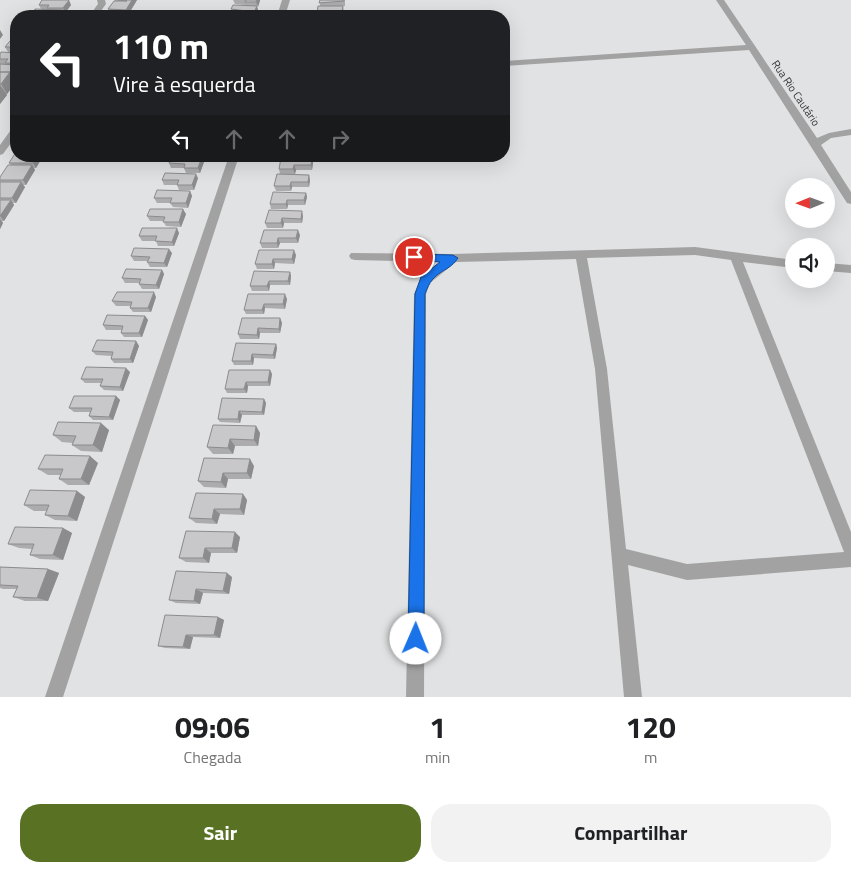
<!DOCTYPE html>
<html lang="pt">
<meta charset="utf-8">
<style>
body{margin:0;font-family:"Titillium Web",sans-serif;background:#f2f2f2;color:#202124;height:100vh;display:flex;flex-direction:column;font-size:19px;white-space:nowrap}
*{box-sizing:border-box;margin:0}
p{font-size:16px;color:#757577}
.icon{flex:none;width:28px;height:28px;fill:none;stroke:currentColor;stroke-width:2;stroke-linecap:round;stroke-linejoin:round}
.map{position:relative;height:697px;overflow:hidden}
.drawer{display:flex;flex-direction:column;background:#fff;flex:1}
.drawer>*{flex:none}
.hud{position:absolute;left:10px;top:10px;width:500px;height:152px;border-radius:20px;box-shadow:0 5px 20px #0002;background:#202124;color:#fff;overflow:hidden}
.needle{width:32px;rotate:269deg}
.controls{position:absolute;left:785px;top:178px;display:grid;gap:10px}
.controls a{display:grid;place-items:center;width:50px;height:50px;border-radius:50%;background:#fff;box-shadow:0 5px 20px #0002;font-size:25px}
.pin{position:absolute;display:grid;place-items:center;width:42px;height:42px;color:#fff;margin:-21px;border:2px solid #fff;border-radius:50%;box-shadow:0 1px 5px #0007}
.me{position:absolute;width:55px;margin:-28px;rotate:1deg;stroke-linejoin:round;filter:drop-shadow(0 0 4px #0008)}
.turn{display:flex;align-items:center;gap:18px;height:105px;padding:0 20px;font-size:22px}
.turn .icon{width:65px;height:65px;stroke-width:2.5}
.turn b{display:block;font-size:35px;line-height:42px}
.lanes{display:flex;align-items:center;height:48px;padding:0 20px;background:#0003;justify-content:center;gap:25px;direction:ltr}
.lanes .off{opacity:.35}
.eta{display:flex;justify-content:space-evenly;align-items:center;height:85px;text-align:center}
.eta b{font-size:30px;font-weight:700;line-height:35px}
.cta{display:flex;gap:10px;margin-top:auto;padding:10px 20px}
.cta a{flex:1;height:58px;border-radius:20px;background:#597123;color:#fff;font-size:20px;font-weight:700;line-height:58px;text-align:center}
.cta a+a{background:#f2f2f2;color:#202124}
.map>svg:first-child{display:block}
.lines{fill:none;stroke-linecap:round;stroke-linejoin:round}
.minor{fill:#a3a2a2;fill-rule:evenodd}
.wall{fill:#acabad}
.shaded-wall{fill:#8c8b8d}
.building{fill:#c8c7c9;stroke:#8c8b8d}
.route{fill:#1a73e8;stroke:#114b97}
.labels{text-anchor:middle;stroke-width:4;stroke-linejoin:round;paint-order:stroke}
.far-street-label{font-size:11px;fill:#343535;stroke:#e1e2e3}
</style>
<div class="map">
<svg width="851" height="697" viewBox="0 0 851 697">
<rect width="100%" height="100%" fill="#e1e2e3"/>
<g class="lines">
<!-- minor -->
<path class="minor" d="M97 0H105L106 4 97 16H89L98 4Z
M282 0H290L285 16H277Z
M716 0H724L817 138 829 133 851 129V135L831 138 821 145 851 192V204L847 203 749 50 504 66V61L746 45Z
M16 126V136L3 154 0 155V145L13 127Z
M229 156H239L63 697H45Z
M695 247 794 260V268L743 262 851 532V567L687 580 628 565 642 697H624L595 369 576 259 456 262 430 283 426 294 424 697H406L414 294 421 277 440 262 355 260 351 259 349 256 351 253 453 254ZM695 255 731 260 844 552 687 564 626 549 607 369 587 258Z
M826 263 851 265V273L826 271Z"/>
</g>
<!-- wall -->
<path class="wall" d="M114 0H137L128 15H127L128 16 109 11 108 9 115 1Z
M233 0H260L257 7 258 10 256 16H228L242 15 232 14 231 9 246 5 235 4Z
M320 0H345V6H336H343L344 11 343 16H317V13L320 6Z
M39 5H71L65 13H64V14L63 16H32L31 15 41 9Z
M16 41V81H15L16 82 7 94H6L7 95 0 104V64H6H0V54L15 53 8 52 5 47Z
M43 156 36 168H34L35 170 26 185H23L25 187 16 203H13L14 205 4 221H2L3 223 0 229V177L11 165 9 163Z
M283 156H299L298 158H284Z
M312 158 313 163 312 170H296L295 174H280L279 169Z
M204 162 200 173H186L184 168H171L169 163Z
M277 174 310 180 309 187H292L291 191H276L274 186Z
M198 178 194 190H179L177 185H164L162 180Z
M190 191 192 196 188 208 173 207 170 203H157L154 198Z
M306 193 307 197 305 205H288L287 209H271L270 204Z
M269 210 303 216 302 223H284L283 228H267L265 223Z
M186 214 181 227 166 226 163 221H150L147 216Z
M264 230 300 235 298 243H280L278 248H262L260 243Z
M179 233 174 246H158L156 241H142L139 236Z
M259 250 296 255 294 264 275 263 274 269H257L255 264Z
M172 253 167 267H150L147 262 148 261H134L131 256Z
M162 270 164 274 159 289H142L139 284V283H125L122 278Z
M290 272 291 276 290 285H270L269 291H252L250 286Z
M248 294 287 299 285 309 265 308 264 314H246L244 310Z
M156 297 151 312H133L130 308 131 306H116L112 301Z
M145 316 148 320 142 337H124L121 333 122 330H106L103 325Z
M280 318 282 323 280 333H260L259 339H240L238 334Z
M136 341 139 346 133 363H114L111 359 112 356 96 355 92 351Z
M276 344 277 348 275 359 254 358 253 365H234L232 361Z
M270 370 272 374 270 386H248L247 393H227L225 389Z
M130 372 123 391 104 390 100 386 101 383H85L81 379Z
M116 396 120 400 113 420H93L89 416 90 412H74L69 408Z
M264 399 266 403 264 415H242L240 423 220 422 218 419Z
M256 426 260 433 258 446H235L233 454H213L207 447Z
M109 430 102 452 81 451 72 445 73 443 62 442 53 435Z
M204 458 254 466 251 479H228L226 488 204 487 198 481Z
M98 463 89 485H68L59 479 61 475H48L38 469Z
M77 491 85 497 77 521 55 520 45 515 47 511H34L24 505Z
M243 494 247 500 244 515 220 514 217 524 196 523 189 518Z
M63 528 72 533 63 560 40 559 30 555 32 549 19 548 8 544Z
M186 531 240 537 237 553H211L209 563 186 562 179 558Z
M0 567 48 569 59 573 48 601H25L13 597 17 589H3L0 588Z
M232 577 229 594 203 593 200 604 176 603 169 600Z
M218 617 224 620 220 638 193 637 190 649 165 648 158 646Z"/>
<!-- shaded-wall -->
<path class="shaded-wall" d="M69 0 71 5 65 13 63 8Z
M132 0H137L128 15 126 10Z
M257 0H260V1L258 7 256 2Z
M257 6 258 10 255 16 254 12Z
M62 10 64 14 63 16H57Z
M126 11 127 16H122Z
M0 30 3 35 0 39Z
M10 72 16 82 7 94 1 84Z
M16 72V80L14 76Z
M0 85 7 95 0 104Z
M37 156H43L36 168 33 163Z
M202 157 204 162 200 173 198 168Z
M312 158 313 163 312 170 311 165Z
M32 165 35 170 26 185 23 180Z
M294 165 296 170 295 174 293 169Z
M196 174 198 178 194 190 192 185Z
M309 175 310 180 309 187 308 182Z
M21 182 25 187 16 203 12 198Z
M291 182 292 187 291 191 290 186Z
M190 191 192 196 188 208 186 203Z
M306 193 307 197 305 205 304 200Z
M11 200 14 205 4 221 0 216Z
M287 200 288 205 287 209 286 204Z
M183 209 186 214 181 227 179 222Z
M302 211 303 216 302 223 301 219Z
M282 218 284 223 283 228 281 223Z
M0 219 3 223 0 229Z
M177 228 179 233 174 246 172 242Z
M298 230 300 235 298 243 296 238Z
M278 238 280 243 278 248 277 243Z
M169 249 172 253 167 267 164 263Z
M294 250 296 255 294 264 292 259Z
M273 259 275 263 274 269 272 264Z
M162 270 164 274 159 289 156 285Z
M290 272 291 276 290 285 288 281Z
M269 281 270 285 269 291 267 286Z
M154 292 156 297 151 312 148 308Z
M285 294 287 299 285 309 283 304Z
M264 304 265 308 264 314 262 310Z
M145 316 148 320 142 337 139 333Z
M280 318 282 323 280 333 279 329Z
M258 328 260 333 259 339 257 335Z
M136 341 139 346 133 363 130 359Z
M276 344 277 348 275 359 273 355Z
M252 354 254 358 253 365 251 361Z
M126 368 130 372 123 391 120 387Z
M270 370 272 374 270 386 268 382Z
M246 382 248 386 247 393 244 389Z
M116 396 120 400 113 420 109 417Z
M264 399 266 403 264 415 262 412Z
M239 411 242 415 240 423 238 419Z
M101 423 109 430 102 452 93 445Z
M256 426 260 433 258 446 254 440Z
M230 439 235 446 233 454 228 448Z
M90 456 98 463 89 485 81 479Z
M250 459 254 466 251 479 247 473Z
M223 473 228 479 226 488 221 482Z
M77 491 85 497 77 521 68 516Z
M243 494 247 500 244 515 240 509Z
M214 509 220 514 217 524 212 519Z
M63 528 72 533 63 560 53 555Z
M235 532 240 537 237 553 232 548Z
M205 548 211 553 209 563 203 558Z
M48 569 59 573 48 601 37 598Z
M227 573 232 577 229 594 223 591Z
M196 589 203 593 200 604 194 601Z
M218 617 224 620 220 638 214 635Z
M186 635 193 637 190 649 183 647Z"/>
<!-- building -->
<path class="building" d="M42 0H69L63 8H47L49 5H39Z
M118 0H132L126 10 108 9 114 1H127Z
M246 0H257L256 2H245Z
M320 0H344V1L319 3Z
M233 5 257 6 254 12 231 9Z
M318 6H343L342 11 317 13Z
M35 9 62 10 57 16H40L41 15H31Z
M107 11H126L122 16H104Z
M228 15 253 16H228Z
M10 41H16V47H5Z
M1 52 16 53V63H5L8 59H0V54Z
M0 64 16 65V72L14 76H12L10 72H0Z
M0 72H10L1 84H0Z
M16 152V156H37L33 163H9Z
M171 157H202L198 168H184L185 164 169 163Z
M281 158H312L311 165H294L293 169H279Z
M8 165H32L23 180H0V177Z
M165 173 196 174 192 185H177L179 180H162Z
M277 174 309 175 308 182H291L290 186H274Z
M0 182H21L12 198H0Z
M157 190 190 191 186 203H170L172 198H154Z
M273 192 306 193 304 200H287L286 204H270Z
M0 200H11L0 216Z
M150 209H183L179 222H163L165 217 147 216Z
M269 210 302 211 301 219 282 218 281 223H265Z
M142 228H177L172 242 155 241 157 236H139Z
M264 230H298L296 238H278L277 243H260Z
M134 248 169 249 164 263 147 262 150 257 131 256Z
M259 250H294L292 259H273L272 264H255Z
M126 269 162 270 156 285 139 284 141 279 122 278Z
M254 271 290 272 288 281H269L267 286H250Z
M117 292H154L148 308H130L132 302 112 301Z
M248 294H285L283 304H264L262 310H244Z
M107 315 145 316 139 333H121L123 326 103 325Z
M242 318H280L279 329 258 328 257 335 238 334Z
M97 340 136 341 130 359H111L113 352 92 351Z
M236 343 276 344 273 355 252 354 251 361H232Z
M86 367 126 368 120 387 100 386 103 379H81Z
M229 370H270L268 382H246L244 389H225Z
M74 396H116L109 417 89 416 92 408H69Z
M222 398 264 399 262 412 239 411 238 419H218Z
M58 422 101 423 93 445H72L76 436 53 435Z
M213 425 256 426 254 440 230 439 228 448 207 447Z
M45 455 90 456 81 479H59L63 469H38Z
M204 458 250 459 247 473H223L221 482 198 481Z
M30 490 77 491 68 516 45 515 49 505H24Z
M196 493 243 494 240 509H214L212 519 189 518Z
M15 527 63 528 53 555H30L34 544H8Z
M186 531 235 532 232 548H205L203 558H179Z
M0 567 48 569 37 598 13 597 18 586 0 585Z
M176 571 227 573 223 591 196 589 194 601 169 600Z
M165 615 218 617 214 635H186L183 647 158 646Z"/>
<!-- route -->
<path class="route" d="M414 254 453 255 458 258C446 275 434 268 425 294L424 639 421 645 416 647 411 645 408 639 415 294 421 277 440 262 410 260 409 257Z"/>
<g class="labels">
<!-- far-street labels -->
<g class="far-street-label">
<text transform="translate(796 93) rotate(56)" y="4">Rua Rio Cautário</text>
</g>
</g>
</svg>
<div class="controls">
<a><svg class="needle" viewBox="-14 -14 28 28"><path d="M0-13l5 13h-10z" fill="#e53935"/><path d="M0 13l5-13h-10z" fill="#757577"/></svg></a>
<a><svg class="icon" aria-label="sound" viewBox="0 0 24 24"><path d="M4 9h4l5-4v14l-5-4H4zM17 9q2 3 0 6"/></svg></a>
</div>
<div class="pin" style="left:414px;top:257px;background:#d93025"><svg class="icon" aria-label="arrive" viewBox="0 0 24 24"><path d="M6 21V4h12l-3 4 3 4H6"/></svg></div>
<svg class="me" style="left:416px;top:639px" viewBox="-20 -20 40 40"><circle r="19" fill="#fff"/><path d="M0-13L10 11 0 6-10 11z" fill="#1a73e8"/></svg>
<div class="hud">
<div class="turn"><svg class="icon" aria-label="left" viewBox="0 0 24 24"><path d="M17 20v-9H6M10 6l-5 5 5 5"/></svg><div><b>110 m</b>Vire à esquerda</div></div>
<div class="lanes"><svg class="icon" aria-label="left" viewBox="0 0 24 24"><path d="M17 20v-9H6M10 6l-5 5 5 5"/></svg><svg class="icon off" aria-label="ahead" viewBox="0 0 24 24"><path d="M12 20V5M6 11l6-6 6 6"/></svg><svg class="icon off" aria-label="ahead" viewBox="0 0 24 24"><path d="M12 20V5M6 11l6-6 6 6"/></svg><svg class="icon off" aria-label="right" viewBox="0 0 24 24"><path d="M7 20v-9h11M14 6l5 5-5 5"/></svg></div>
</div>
</div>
<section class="drawer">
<div class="eta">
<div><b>09:06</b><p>Chegada</p></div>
<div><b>1</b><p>min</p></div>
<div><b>120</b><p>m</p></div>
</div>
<div class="cta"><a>Sair</a><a>Compartilhar</a></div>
</section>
